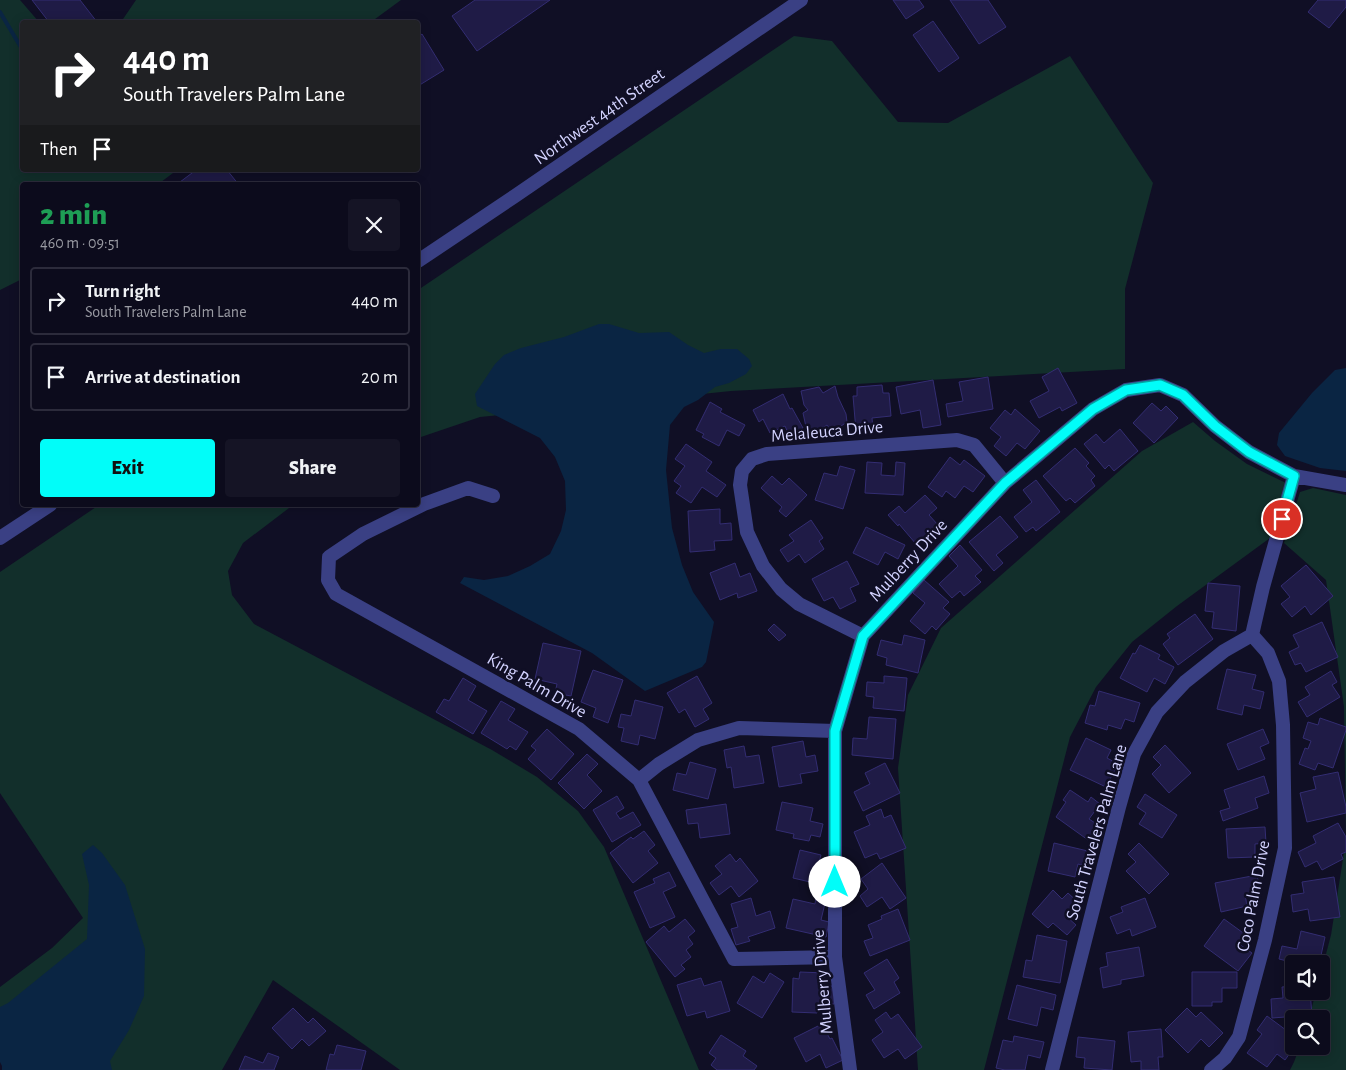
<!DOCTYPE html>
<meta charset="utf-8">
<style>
body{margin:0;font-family:"Alegreya Sans",sans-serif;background:#151425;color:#f1f3f6;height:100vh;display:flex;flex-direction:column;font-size:19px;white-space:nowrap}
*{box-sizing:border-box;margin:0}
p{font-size:16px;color:#9a9ba3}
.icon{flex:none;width:28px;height:28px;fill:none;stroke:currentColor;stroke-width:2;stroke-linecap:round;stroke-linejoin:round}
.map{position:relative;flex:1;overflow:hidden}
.panel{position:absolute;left:20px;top:182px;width:400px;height:325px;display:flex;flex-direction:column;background:#0c0b1c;border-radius:5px;box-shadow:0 2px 12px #0003,0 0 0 1px #2c2b3b}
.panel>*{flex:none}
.top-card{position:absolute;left:20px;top:20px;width:400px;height:152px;border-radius:5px;box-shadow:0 2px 12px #0003,0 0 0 1px #2c2b3b;background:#202124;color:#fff;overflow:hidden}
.tools{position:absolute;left:1285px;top:955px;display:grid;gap:10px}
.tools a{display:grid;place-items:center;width:45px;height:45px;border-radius:5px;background:#0c0b1c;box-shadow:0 2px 12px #0003,0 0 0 1px #2c2b3b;font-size:25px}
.pin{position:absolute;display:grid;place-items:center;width:42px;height:42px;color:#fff;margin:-21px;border:2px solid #fff;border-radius:50%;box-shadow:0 1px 5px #0007}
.me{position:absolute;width:55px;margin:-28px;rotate:0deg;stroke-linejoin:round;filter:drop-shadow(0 0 4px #0008)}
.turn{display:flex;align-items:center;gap:18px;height:105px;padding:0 20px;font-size:22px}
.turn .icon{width:65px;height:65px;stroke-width:2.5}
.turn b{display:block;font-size:35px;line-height:42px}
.then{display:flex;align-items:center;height:48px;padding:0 20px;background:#0003;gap:10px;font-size:19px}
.round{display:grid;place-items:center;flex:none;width:52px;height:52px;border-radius:5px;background:#151425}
.headline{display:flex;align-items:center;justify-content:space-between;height:85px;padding:0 20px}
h1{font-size:30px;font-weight:800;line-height:38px;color:#1e9e55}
.primary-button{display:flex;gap:10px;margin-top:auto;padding:10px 20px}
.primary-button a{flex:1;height:58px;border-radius:5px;background:#01fdf9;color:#111;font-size:20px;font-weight:800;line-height:58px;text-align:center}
.primary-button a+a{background:#151425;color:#f1f3f6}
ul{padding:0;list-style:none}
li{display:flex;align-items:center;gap:15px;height:68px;margin:0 10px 8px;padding:0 10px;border:2px solid #2c2b3b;border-radius:5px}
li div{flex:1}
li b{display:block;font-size:19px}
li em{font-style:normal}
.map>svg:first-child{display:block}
.green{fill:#122f2b}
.water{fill:#0a2543}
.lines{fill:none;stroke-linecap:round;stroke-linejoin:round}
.stream{stroke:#0a2543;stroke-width:4}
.building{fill:#1f1b46;stroke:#332d72}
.minor{stroke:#3a4084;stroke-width:14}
.tertiary{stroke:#3a4084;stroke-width:14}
.route-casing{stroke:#01a4a2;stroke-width:12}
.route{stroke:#01fdf9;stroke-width:9}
.labels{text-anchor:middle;stroke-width:5;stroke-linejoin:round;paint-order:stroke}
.street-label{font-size:18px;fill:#d3d3ff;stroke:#100f25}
</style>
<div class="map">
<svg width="1346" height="1070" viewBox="0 0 1346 1070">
<rect width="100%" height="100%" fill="#100f25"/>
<!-- green -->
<path class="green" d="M0 0H20L39 22H22V170H177L157 185H22V279L0 290Z
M136 0H401L371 22H121Z
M794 36 832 41 898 122 948 123 1070 56 1153 183 1125 289V369L731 391 480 417 418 438V290Z
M1193 422 1215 441 1247 464 1286 483 1287 493 1270 538 1177 606 1132 642 1096 687 1070 737 984 1070H918L898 768 908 695 941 628 1142 451Z
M1313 488 1346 495V1070H1290L1294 1062 1300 1046H1321V1019H1309L1316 991H1321V973L1331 935 1346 840 1344 707 1326 580 1284 543 1300 492Z
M99 505H293L243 543 228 571 232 595 254 624 492 750 537 777 578 811 604 847 699 1070H400L273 980 222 1070H14L0 1014V987L52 948 83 918 0 793V572Z"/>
<!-- water -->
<path class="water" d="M599 324H609L639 333 669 332 688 345 704 353 721 349H737L749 359 752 366 746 374 729 383 715 387 698 400 684 407 670 425 666 470 672 528 682 565 693 592 714 622 706 662 702 667 645 691 592 653 460 583 464 577 484 580 508 576 530 566 550 554 561 531 566 510 565 481 555 457 540 438 477 406 475 394 495 364 504 355 521 348 564 337Z
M1346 368V471L1320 468 1285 456 1277 445 1279 433 1312 393 1335 370Z
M93 845 102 853 125 885 145 949 144 996 129 1030 110 1061 112 1070H2V1066L0 1062V1007L8 1003 87 939 89 885 82 854Z"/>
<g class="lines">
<!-- stream -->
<path class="stream" d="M0 12 22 49"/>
</g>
<!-- building -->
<path class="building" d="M32 0H80L97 22H49Z
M475 0H550L477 51 452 16Z
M893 0H919L924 7 906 19Z
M950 0H988L1006 27 979 44Z
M1318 0H1346V7L1329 28 1308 12Z
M933 21 959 58 939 72 913 35Z
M422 34 444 70 418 86V37Z
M196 170H227L239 185H176Z
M1058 368 1077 403 1062 411 1060 407 1039 418 1030 401 1049 391 1042 377Z
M988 377 993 409 948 417 946 404 963 401 959 382Z
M933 380 941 425 923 428 920 410 901 414 896 387Z
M882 385 883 393H889L891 416 872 418 873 430 856 431 853 396H857V387Z
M835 386 838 397 846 414 847 422 832 432 827 425 814 434 808 436 803 413 808 410 804 405 801 391 819 387 823 393Z
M783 394 790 409 792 408 803 428 789 435 785 426 770 433 763 419 759 422 753 410Z
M710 402 722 409 720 412 745 425 739 436 727 430 719 446 702 437 704 434 696 430Z
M1152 403 1161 411 1166 406 1178 418 1154 443 1133 423Z
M1015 409 1040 431 1025 449 1017 443 1006 456 994 446 1001 437 990 428 1005 410 1011 415Z
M1120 429 1138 451 1114 471 1109 465 1105 469 1084 444 1096 434 1104 443Z
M686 444 712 462 706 471 726 485 717 497 702 487 691 503 676 493 681 486 674 481 685 466 675 459Z
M1075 448 1089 463 1086 466 1095 476 1091 480 1095 486 1075 503 1070 498 1066 501 1043 476Z
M950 457 960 465 964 460 985 476 973 492 964 486 955 498 946 491 942 497 928 487Z
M867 462 882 463 881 475 895 476 896 462 905 463 903 495 865 493Z
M840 466 855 470 843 509 815 500 824 473 837 476Z
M772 476 782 485 789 478 807 495 786 517 779 511 782 507 761 488Z
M1036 480 1060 512 1036 531 1033 527 1026 532 1014 517 1032 502 1023 490Z
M925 495 937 508 929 515 938 525 916 544 899 524 898 526 888 515 899 506 905 513Z
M720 509V524L731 523 732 540 714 541 715 550 690 552 688 511Z
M1000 516 1018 537 996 555 1003 563 994 571 969 542Z
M811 520 823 538 819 541 824 549 805 563 799 554 788 562 780 550 794 541 789 535Z
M866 527 905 545 898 559 885 552 878 565 853 553Z
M960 545 982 570 975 576 981 582 964 596 960 591 952 598 939 584 958 566 949 556Z
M847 561 859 584 850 588 856 601 840 609 833 597 824 601 812 579Z
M735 563 740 577 750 573 757 591 738 598 737 593 720 600 710 573Z
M1306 565 1333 596 1311 615 1305 606 1292 617 1281 604 1290 597 1281 586Z
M924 580 949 602 943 608 950 614 936 630 932 626 925 634 910 621 925 603 913 593Z
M1208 583 1240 586 1236 631 1212 628 1214 612 1205 611Z
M1195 614 1213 639 1178 665 1163 644 1170 638 1167 634Z
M1322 622 1338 657 1306 672 1301 663 1295 665 1289 652 1299 647 1293 635Z
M774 624 786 635 779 641 768 630Z
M904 635 925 640 918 673 886 665 887 658 877 655 881 640 902 645Z
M543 643 581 651 571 696 555 693 557 684 535 679Z
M1140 645 1160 655 1158 659 1174 667 1165 684 1154 678 1147 692 1120 678 1133 653 1135 654Z
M1227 669 1256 675 1252 689 1264 692 1260 709 1244 705 1242 715 1217 709Z
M593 670 623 680 608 723 593 717 596 708 581 702Z
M1331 671 1337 682 1332 685 1340 697 1307 717 1298 702 1310 695 1305 687Z
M697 676 712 703 703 709 709 719 695 727 685 709 679 713 667 693Z
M884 676 907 678 904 711 873 708 874 697 866 696 867 682 884 683Z
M463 678 476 686 468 700 487 711 473 734 436 712 444 699 449 701Z
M1099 691 1140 703 1134 722 1125 719 1121 729 1108 725 1107 730 1085 723 1090 705 1095 706Z
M635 700 663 707 655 739 640 735 638 745 621 741 624 728 618 727 621 714 631 716Z
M501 701 515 709 508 720 528 732 516 750 510 746 507 749 481 733Z
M869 717 896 719 893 759 852 755 853 738 867 739Z
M1320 718 1346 727V730L1333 768 1318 763 1315 770 1299 764 1305 748 1308 749 1311 741 1303 738 1308 722 1318 725Z
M547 729 574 754 551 780 528 759 536 750 531 746Z
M1263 729 1269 743 1260 747 1265 759 1238 770 1227 744Z
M1086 738 1111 750 1107 758 1118 764 1106 787 1070 770Z
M803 741 806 757 815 755 818 771 800 774 802 783 779 787 772 747Z
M1165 745 1191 773 1169 793 1152 774 1161 765 1153 757Z
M744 746 746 757 759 755 764 783 734 788 731 767 727 768 724 750Z
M587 754 598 764 587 775 602 791 584 809 558 783Z
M690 762 716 769 708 799 673 790 677 773 686 775Z
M885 763 900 793 863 811 854 792 870 784 865 773Z
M1338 772 1346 807V813L1307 822 1300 793 1316 789 1313 777Z
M1264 776 1269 793 1255 798 1258 808 1223 821 1220 811 1230 808 1224 790Z
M1070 790 1088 802 1091 797 1100 804 1089 819 1098 825 1088 840 1056 817 1066 802 1063 800Z
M1145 794 1177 815 1162 838 1139 824 1146 813 1137 807Z
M617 796 624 808 616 813 620 819 633 812 641 825 612 842 593 810Z
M782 802 813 808 810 821 823 824 820 837 811 835 809 841 793 838 794 834 776 830Z
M726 804 730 834 700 838 698 823 688 824 686 810Z
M881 809 884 818 891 815 906 848 880 859 877 853 865 858 854 832 870 825 866 816Z
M1338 823 1346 837V852L1341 854 1343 859 1322 870 1317 861 1305 867 1298 852 1316 843 1313 836Z
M1265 827 1266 843 1255 844V857L1228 858 1226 829Z
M644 831 655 845 648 851 658 863 633 883 610 853 631 837 633 839Z
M1054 843 1092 852 1089 867 1078 864 1075 877 1048 871Z
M1139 843 1169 874 1149 894 1126 871 1136 862 1128 854Z
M800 850 821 855 817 869 827 872 823 885 793 878Z
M730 854 736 862 740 858 758 881 739 897 731 886 719 895 710 883 722 874 715 866Z
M882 863 906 898 890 909 882 897 867 907 860 896 868 889 861 879Z
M669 872 676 886 663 892 675 917 650 928 634 892 655 883 653 879Z
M1257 875 1260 891 1245 894 1247 906 1221 912 1215 883Z
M1334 877 1340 917 1310 921 1308 909 1293 912 1291 895 1304 893 1302 882Z
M1053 890 1062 899 1068 893 1079 903 1067 917 1076 925 1067 935 1053 923 1048 928 1032 914Z
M816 897 826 899 821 920 829 922 826 937 786 928 793 899 815 904Z
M751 898 756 916 770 911 775 928 748 937 750 941 736 945 731 929 738 927 731 904Z
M1145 898 1156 927 1132 936 1130 929 1117 934 1110 917 1123 912 1121 907Z
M898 909 910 940 870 956 864 941 873 938 868 925 882 919 881 916Z
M685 919 695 931 688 937 693 944 686 950 691 957 681 965 685 969 675 977 646 942 664 926 669 932Z
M1224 919 1246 935 1239 944 1252 953 1238 971 1204 946Z
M1301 931 1325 937 1320 960 1314 959 1312 964H1299L1279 959 1282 946 1297 949Z
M1037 935 1067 941 1060 983 1023 977 1026 960 1032 961Z
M1139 947 1144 976 1121 980V984L1103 988 1100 968 1108 966 1106 953Z
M887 959 899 978 894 982 900 993 874 1009 866 995 875 990 864 973Z
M800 972 825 973 824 986H835L834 1004 818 1003 817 1013 792 1012 793 978 799 979Z
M1192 972H1237V988H1222V1002H1212V1006H1192Z
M770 973 784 982 762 1018 737 1003 753 976 764 983Z
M701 978 704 986 721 981 730 1011 707 1018 705 1011 687 1016 677 985Z
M1017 985 1056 995 1053 1010 1041 1007 1037 1026 1008 1019Z
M1294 986V991H1310L1312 1015 1272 1018 1271 999 1283 998 1282 987Z
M293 1008 308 1023 313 1018 326 1031 309 1046 302 1039 292 1049 272 1028Z
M1187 1008 1196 1017 1201 1012 1223 1033 1209 1047 1201 1039 1188 1053 1165 1030Z
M886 1012 891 1019 898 1014 922 1047 905 1059 898 1049 884 1058 872 1040 883 1032 875 1020Z
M1267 1016 1294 1036V1046H1295L1285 1060 1277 1054 1267 1067 1247 1053 1262 1034 1257 1030Z
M822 1024 830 1039 832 1038 843 1060 826 1068 820 1054 806 1062 794 1038Z
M1161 1029 1163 1057H1158L1159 1070H1141V1061L1131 1062 1128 1032Z
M721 1035 746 1051 743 1056 757 1066 754 1070H717L711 1065 716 1058 709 1053Z
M1014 1036 1044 1042 1040 1058 1028 1055 1025 1070H1005L996 1068 1003 1040 1013 1042Z
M1078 1037 1115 1041 1112 1070 1084 1068 1085 1058 1076 1057Z
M337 1045 366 1051 361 1070H326L330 1054 334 1055Z
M268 1053 279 1057 274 1070H239L245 1056 263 1063Z"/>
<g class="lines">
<!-- minor -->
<path class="minor" d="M493 496 468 488 424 504 363 534 329 557 328 580 336 594 579 729 639 780 734 959 835 957
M863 636 799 604 781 589 763 566 747 532 740 485 742 471 752 459 767 454 957 440 974 445 1005 483
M639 780 659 764 698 740 739 728 835 731
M850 1070 835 957V731L863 636 1005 483 1093 409 1126 390 1160 385 1183 395 1215 426 1249 452 1294 476 1346 485
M1052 1070 1119 807 1134 754 1157 712 1185 682 1224 651 1252 635 1263 587 1294 476
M1211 1070 1225 1058 1239 1037 1265 940 1285 848 1283 725 1279 681 1268 653 1252 635"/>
<!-- tertiary -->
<path class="tertiary" d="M418 261 515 196 801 0
M0 538 50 505"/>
</g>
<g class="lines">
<!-- route casing -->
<g class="route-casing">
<path id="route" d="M835 882V731L863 636 1005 483 1093 409 1126 390 1160 385 1183 395 1215 426 1249 452 1294 476 1282 519"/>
</g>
<!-- route -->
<use href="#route" class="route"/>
</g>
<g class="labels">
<!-- street labels -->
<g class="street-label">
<text transform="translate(599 116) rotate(-35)" y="6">Northwest 44th Street</text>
<text transform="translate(827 431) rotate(-5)" y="6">Melaleuca Drive</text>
<text transform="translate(908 560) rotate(-47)" y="6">Mulberry Drive</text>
<text transform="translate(537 685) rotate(30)" y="6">King Palm Drive</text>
<text transform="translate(1096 832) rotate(-74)" y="6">South Travelers Palm Lane</text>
<text transform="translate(1253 896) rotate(-79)" y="6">Coco Palm Drive</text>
<text transform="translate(822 982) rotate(-95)" y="6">Mulberry Drive</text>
</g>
</g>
</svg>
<div class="tools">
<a><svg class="icon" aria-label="sound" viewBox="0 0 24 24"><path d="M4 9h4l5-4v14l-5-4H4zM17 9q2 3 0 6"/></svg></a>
<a><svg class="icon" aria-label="search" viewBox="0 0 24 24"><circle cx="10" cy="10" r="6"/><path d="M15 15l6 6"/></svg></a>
</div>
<div class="pin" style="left:1282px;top:519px;background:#d93025"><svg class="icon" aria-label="arrive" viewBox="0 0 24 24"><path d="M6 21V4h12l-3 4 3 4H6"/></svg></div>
<svg class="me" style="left:835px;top:882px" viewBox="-20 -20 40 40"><circle r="19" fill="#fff"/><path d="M0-13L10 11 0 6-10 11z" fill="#01fdf9"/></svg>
<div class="top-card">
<div class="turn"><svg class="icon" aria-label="right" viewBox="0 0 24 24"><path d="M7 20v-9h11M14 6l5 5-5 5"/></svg><div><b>440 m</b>South Travelers Palm Lane</div></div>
<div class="then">Then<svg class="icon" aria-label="arrive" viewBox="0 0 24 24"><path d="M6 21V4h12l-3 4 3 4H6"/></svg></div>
</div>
<section class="panel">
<div class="headline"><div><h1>2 min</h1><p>460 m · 09:51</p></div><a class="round"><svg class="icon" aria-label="close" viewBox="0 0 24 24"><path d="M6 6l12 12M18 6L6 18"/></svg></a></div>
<ul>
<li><svg class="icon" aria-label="right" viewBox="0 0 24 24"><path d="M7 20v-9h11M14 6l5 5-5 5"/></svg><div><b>Turn right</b><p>South Travelers Palm Lane</p></div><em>440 m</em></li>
<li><svg class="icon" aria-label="arrive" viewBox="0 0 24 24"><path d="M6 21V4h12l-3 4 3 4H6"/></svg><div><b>Arrive at destination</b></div><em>20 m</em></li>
</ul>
<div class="primary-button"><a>Exit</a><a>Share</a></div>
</section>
</div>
